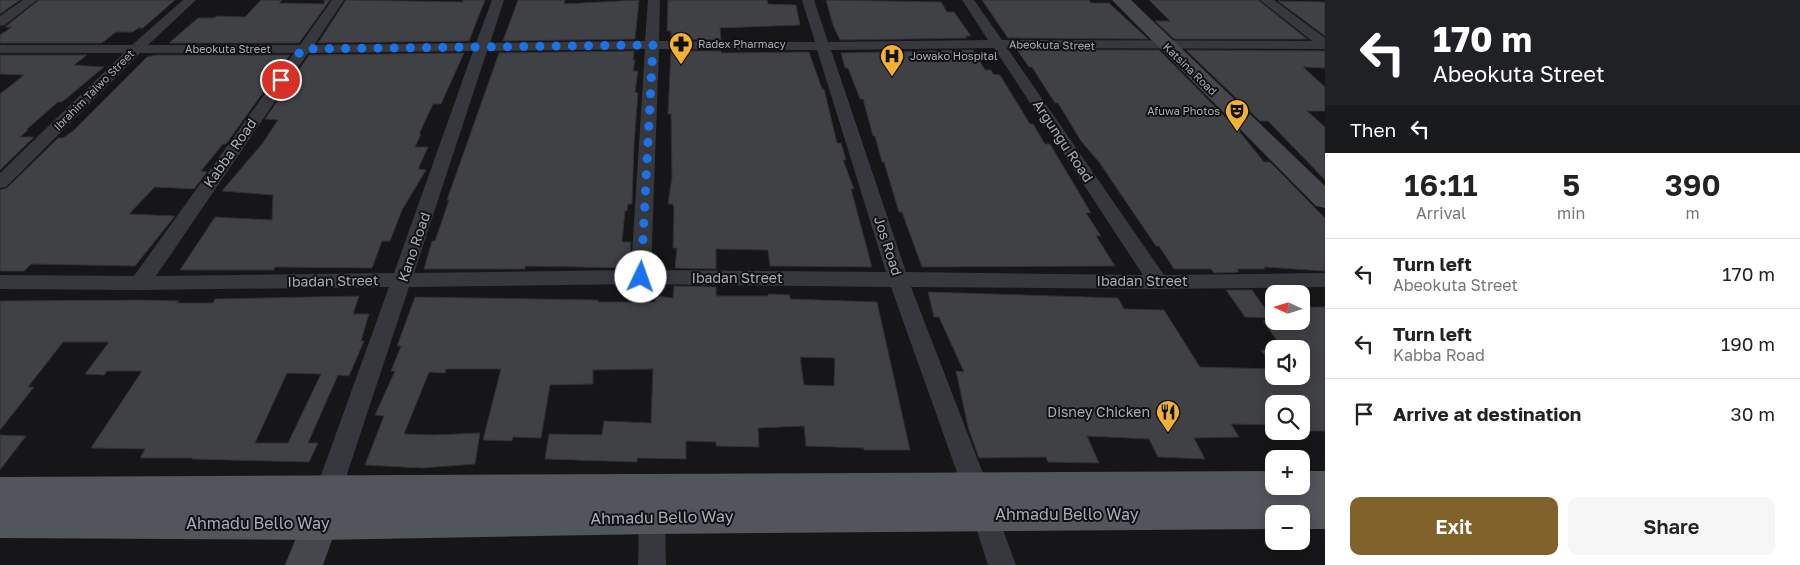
<!DOCTYPE html>
<meta charset="utf-8">
<style>
body{margin:0;font-family:"Golos Text",sans-serif;background:#f6f6f6;color:#222;height:100vh;display:flex;flex-direction:column;font-size:19px;white-space:nowrap}
*{box-sizing:border-box;margin:0}
p{font-size:16px;color:#767676}
.icon{flex:none;width:28px;height:28px;fill:none;stroke:currentColor;stroke-width:2;stroke-linecap:round;stroke-linejoin:round}
.map{position:relative;flex:1;overflow:hidden}
.sheet{display:flex;flex-direction:column;background:#fff;width:475px}
.sheet>*{flex:none}
.hud{background:#202124;color:#fff;overflow:hidden}
.needle{width:32px;rotate:274deg}
.fabs{position:absolute;left:1265px;top:285px;display:grid;gap:10px}
.fabs a{display:grid;place-items:center;width:45px;height:45px;border-radius:10px;background:#fff;box-shadow:0 2px 12px #0003;font-size:25px}
.pin{position:absolute;display:grid;place-items:center;width:42px;height:42px;color:#fff;margin:-21px;border:2px solid #fff;border-radius:50%;box-shadow:0 1px 5px #0007}
.me{position:absolute;width:55px;margin:-28px;rotate:3deg;stroke-linejoin:round;filter:drop-shadow(0 0 4px #0008)}
.turn{display:flex;align-items:center;gap:18px;height:105px;padding:0 25px;font-size:22px}
.turn .icon{width:65px;height:65px;stroke-width:2.5}
.turn b{display:block;font-size:35px;line-height:42px}
.then{display:flex;align-items:center;height:48px;padding:0 25px;background:#0003;gap:10px;font-size:19px}
.eta{display:flex;justify-content:space-evenly;align-items:center;height:85px;text-align:center}
.eta b{font-size:30px;font-weight:600;line-height:35px}
.cta{display:flex;gap:10px;margin-top:auto;padding:10px 25px}
.cta a{flex:1;height:58px;border-radius:10px;background:#80622a;color:#fff;font-size:20px;font-weight:600;line-height:58px;text-align:center}
.cta a+a{background:#f6f6f6;color:#222}
ul{padding:0;list-style:none}
li{display:flex;align-items:center;gap:15px;height:70px;padding:0 25px;border-top:1px solid #e0e0e0}
li div{flex:1}
li b{display:block;font-size:19px}
li em{font-style:normal}
main{display:flex;flex:1;min-height:0}
.map>svg:first-child{display:block}
.building{fill:#404145;stroke:#303034;fill-rule:evenodd}
.lines{fill:none;stroke-linecap:round;stroke-linejoin:round}
.street{fill:#37383d;fill-rule:evenodd}
.secondary{fill:#45474d;fill-rule:evenodd}
.primary{fill:#53555c;fill-rule:evenodd}
.route{stroke:#1a73e8;stroke-width:9;stroke-dasharray:0 16.2}
.labels{text-anchor:middle;stroke-width:4;stroke-linejoin:round;paint-order:stroke}
.far-poi-label{font-size:11px;fill:#a8adb8;stroke:#111113;text-anchor:start}
.far-street-label{font-size:11px;fill:#a8adb8;stroke:#111113}
.street-label{font-size:14px;fill:#a8adb8;stroke:#111113}
.poi-label{font-size:14px;fill:#a8adb8;stroke:#111113;text-anchor:end}
.near-street-label{font-size:16px;fill:#a8adb8;stroke:#111113}
</style>
<main>
<div class="map">
<svg width="1325" height="565" viewBox="0 0 1325 565">
<rect width="100%" height="100%" fill="#161618"/>
<!-- building -->
<path class="building" d="M0 0H20L0 14Z
M39 0H175L143 28H138L133 32H116L102 43H0V35L12 27H5Z
M261 0H282L279 3 324 4V0H330L299 43H169L198 18H214L217 16 245 17Z
M346 0 463 2V0H485L469 41 318 43Z
M518 0H565L564 4 639 0 635 39 503 41Z
M668 0H767L768 4 796 5 800 25 720 28 721 40 671 39V31H667Z
M826 0 941 2 947 12H954L971 36H965L967 38 840 40 833 25Z
M982 0H1089L1091 3H1109L1148 39 1008 38Z
M1149 0H1258L1307 39H1174L1155 21H1170Z
M1278 1 1325 2V36Z
M973 50 985 70H991L993 74 1000 75 1030 124H1033L1045 144H1050L1091 213H1086L1101 236H1096L1115 266 922 267 902 212H899L884 162H882L875 136H873L863 99H860L848 68H845L841 53Z
M1017 50H1159L1239 131 1264 162H1270L1325 218V271L1264 267 1265 269H1237L1239 272 1214 273 1211 269H1174L1159 246H1156L1099 162 1081 141 1058 103H1055L1032 67H1029Z
M1186 50 1325 51V68L1303 67 1325 87V111H1307L1325 127V180L1268 121H1260Z
M634 51 633 60H635L633 71H638L635 92 638 93 634 144 632 204H628L627 211H625L622 242H631L629 268 525 266V269H424L432 241H435L449 200H447L499 53Z
M671 51H721V53L809 52 822 89H824L837 143H841L846 160H843L854 189H851L872 267 770 266 768 250 716 249V269L675 268 677 248H673L674 208 673 204H668L672 177 671 114H668Z
M464 53 441 104H433L419 134H421L415 147H428L418 169 426 170 402 210 390 241H382L372 268 275 267 274 270H180L215 217 272 220 273 195 222 191 262 144 278 120 265 119 309 55Z
M0 55H87L74 65 104 67 62 102H58L26 130H28L20 137H34L0 170V94L24 75 0 74Z
M156 55H290L226 144H223L201 171 207 172 194 189 155 187 129 214 175 216 135 266 31 264 24 271H0V190L7 188 58 138H63L73 131 147 57Z
M674 286 716 287V296H768V294L790 295V299L877 302 910 450H864V448L806 446 804 426 758 428 759 447 716 446V442L686 441V459L637 458V462L545 459 549 434 602 435 604 421 651 423 653 369 593 370V384L550 385 541 438 513 437 512 441 483 440 501 369H446L445 373 429 372 404 434 434 435 480 433 475 464 422 468 365 465 384 416 375 415 395 371H391L401 346H397L415 297 598 300V302H655L656 296 673 298ZM800 357 835 358 834 386 804 385Z
M1226 290H1252L1272 318 1245 317Z
M928 292 1118 298 1124 309 1164 310 1200 367 1274 369 1261 350 1274 351V376H1301V349H1283L1263 321H1301V307H1325V431H1301V404H1274V427L1273 425 1231 424 1239 437 1194 438 1205 459 1158 457 1149 439 1087 436 1099 463 1048 462 1046 457 979 458 968 427 956 371 964 372 939 317H934Z
M359 296 353 314H369L361 341H364L349 376 338 375 308 443H318L309 462 192 459V458H140L145 449 91 448 142 371H107L104 375 85 374 109 342H63L28 387H34L0 430V301L143 300 179 301 177 303H213L215 299ZM287 373 321 374 288 443H255Z
M0 435 26 436 0 470Z"/>
<g class="lines">
<!-- street -->
<path class="street" d="M23 0H37L5 25 0 26V16Z
M183 0H196L148 45H300L332 0H344L314 45 476 43 492 0H504L490 43 645 41 648 0H660L659 41 815 42 802 0H814L828 42 988 40 962 0H974L1002 40 1312 41 1260 0H1274L1325 38V49L1007 48 1164 275 1325 273V287L1158 289 911 287 989 489 985 497 976 501 967 497 963 489 891 287 641 284 409 287 341 492 337 500 328 504 319 500 315 492 389 287 140 290 0 289V275L134 276 294 53H140L6 187 0 188V173L124 53H0V45H132ZM994 48 1143 275 906 272 831 50ZM645 49 631 270 414 273 487 51ZM659 49 817 50 886 272 651 270ZM473 51 394 273 156 276 308 53Z
M985 503 994 506 1016 565H988L972 515 976 506Z
M652 505 661 508 665 517 666 565H638L639 517 643 508Z"/>
<!-- secondary -->
<path class="secondary" d="M1112 0H1131L1325 186V208L1316 206Z
M320 506 333 511 338 523 323 565H285L307 511Z"/>
<!-- primary -->
<path class="primary" d="M1274 471V486H1301V471H1325V529H1301V514H1274V529L652 534 320 540 0 538V477Z"/>
</g>
<g class="lines">
<!-- route -->
<path class="route" d="M281 80 302 49 653 45 641 277"/>
</g>
<!-- icons -->
<defs>
<g id="pharmacy-pin" transform="scale(1.25)"><path d="M0 17L-7.5 6A9.5 9.5 0 1 1 7.5 6Z" fill="#f2b134" stroke="#111113"/><path d="M-2-6h4v4h4v4h-4v4h-4v-4h-4v-4h4Z" fill="#111"/></g>
<g id="hospital-pin" transform="scale(1.25)"><path d="M0 17L-7.5 6A9.5 9.5 0 1 1 7.5 6Z" fill="#f2b134" stroke="#111113"/><path d="M-5-5h3v3.5h4V-5h3V5h-3V1.5h-4V5h-3Z" fill="#111"/></g>
<g id="theatre-pin" transform="scale(1.25)"><path d="M0 17L-7.5 6A9.5 9.5 0 1 1 7.5 6Z" fill="#f2b134" stroke="#111113"/><path d="M-5-5.5Q0-4 5-5.5V0Q5 5 0 6Q-5 5-5 0ZM-3.3-2.5H-1v1.5H-3.3ZM1-2.5H3.3v1.5H1ZM-2.8 1Q0 5.5 2.8 1Z" fill="#111"/></g>
<g id="restaurant-pin" transform="scale(1.25)"><path d="M0 17L-7.5 6A9.5 9.5 0 1 1 7.5 6Z" fill="#f2b134" stroke="#111113"/><path d="M-5-6h1v4h1v-4h1v4h1v-4h1v5L-1.5 .5V6h-2V.5L-5-1ZM5-6V6H3V1.5H1.5Q1.5-4 5-6Z" fill="#111"/></g>
</defs>
<g fill-rule="evenodd">
<use href="#pharmacy-pin" x="681" y="44"/>
<use href="#hospital-pin" x="892" y="56"/>
<use href="#theatre-pin" x="1237" y="111"/>
<use href="#restaurant-pin" x="1168" y="412"/>
</g>
<g class="labels">
<!-- far-poi labels -->
<g class="far-poi-label">
<text x="698" y="48">Radex Pharmacy</text>
<text x="910" y="60">Jowako Hospital</text>
<text x="1220" y="115" text-anchor="end">Afuwa Photos</text>
</g>
<!-- far-street labels -->
<g class="far-street-label">
<text transform="translate(1052 45) rotate(1)" y="4">Abeokuta Street</text>
<text x="228" y="53">Abeokuta Street</text>
<text transform="translate(1190 69) rotate(44)" y="4">Katsina Road</text>
<text transform="translate(94 90) rotate(-45)" y="4">Ibrahim Taiwo Street</text>
</g>
<!-- street labels -->
<g class="street-label">
<text transform="translate(1063 141) rotate(56)" y="5">Argungu Road</text>
<text transform="translate(230 153) rotate(-55)" y="5">Kabba Road</text>
<text transform="translate(888 246) rotate(72)" y="5">Jos Road</text>
<text transform="translate(414 247) rotate(-71)" y="5">Kano Road</text>
<text x="737" y="283">Ibadan Street</text>
<text transform="translate(333 281) rotate(-1)" y="5">Ibadan Street</text>
<text x="1142" y="286">Ibadan Street</text>
</g>
<!-- poi labels -->
<g class="poi-label">
<text x="1150" y="417">Disney Chicken</text>
</g>
<!-- near-street labels -->
<g class="near-street-label">
<text x="1067" y="520">Ahmadu Bello Way</text>
<text transform="translate(662 517) rotate(-1)" y="6">Ahmadu Bello Way</text>
<text x="258" y="529">Ahmadu Bello Way</text>
</g>
</g>
</svg>
<div class="fabs">
<a><svg class="needle" viewBox="-14 -14 28 28"><path d="M0-13l5 13h-10z" fill="#e53935"/><path d="M0 13l5-13h-10z" fill="#767676"/></svg></a>
<a><svg class="icon" aria-label="sound" viewBox="0 0 24 24"><path d="M4 9h4l5-4v14l-5-4H4zM17 9q2 3 0 6"/></svg></a>
<a><svg class="icon" aria-label="search" viewBox="0 0 24 24"><circle cx="10" cy="10" r="6"/><path d="M15 15l6 6"/></svg></a>
<a>+</a>
<a>−</a>
</div>
<div class="pin" style="left:281px;top:80px;background:#d93025"><svg class="icon" aria-label="arrive" viewBox="0 0 24 24"><path d="M6 21V4h12l-3 4 3 4H6"/></svg></div>
<svg class="me" style="left:641px;top:277px" viewBox="-20 -20 40 40"><circle r="19" fill="#fff"/><path d="M0-13L10 11 0 6-10 11z" fill="#1a73e8"/></svg>
</div>
<section class="sheet">
<div class="hud">
<div class="turn"><svg class="icon" aria-label="left" viewBox="0 0 24 24"><path d="M17 20v-9H6M10 6l-5 5 5 5"/></svg><div><b>170 m</b>Abeokuta Street</div></div>
<div class="then">Then<svg class="icon" aria-label="left" viewBox="0 0 24 24"><path d="M17 20v-9H6M10 6l-5 5 5 5"/></svg></div>
</div>
<div class="eta">
<div><b>16:11</b><p>Arrival</p></div>
<div><b>5</b><p>min</p></div>
<div><b>390</b><p>m</p></div>
</div>
<ul>
<li><svg class="icon" aria-label="left" viewBox="0 0 24 24"><path d="M17 20v-9H6M10 6l-5 5 5 5"/></svg><div><b>Turn left</b><p>Abeokuta Street</p></div><em>170 m</em></li>
<li><svg class="icon" aria-label="left" viewBox="0 0 24 24"><path d="M17 20v-9H6M10 6l-5 5 5 5"/></svg><div><b>Turn left</b><p>Kabba Road</p></div><em>190 m</em></li>
<li><svg class="icon" aria-label="arrive" viewBox="0 0 24 24"><path d="M6 21V4h12l-3 4 3 4H6"/></svg><div><b>Arrive at destination</b></div><em>30 m</em></li>
</ul>
<div class="cta"><a>Exit</a><a>Share</a></div>
</section>
</main>
